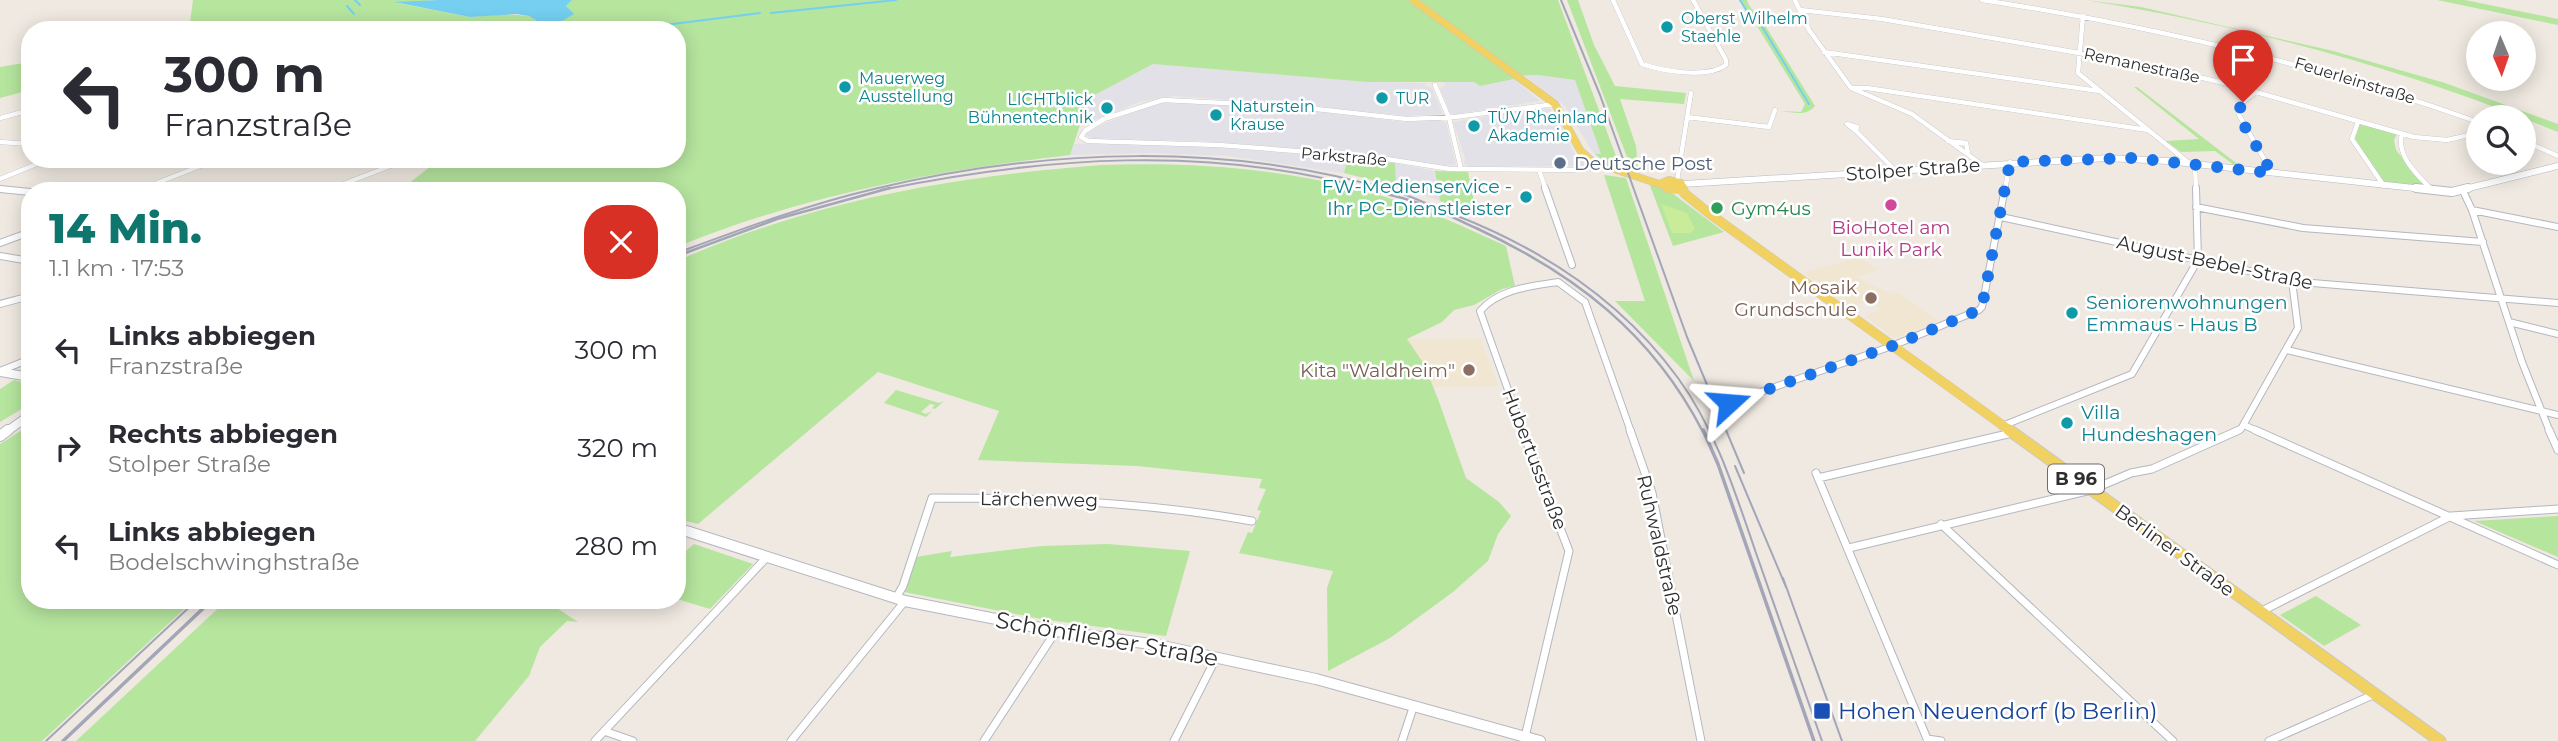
<!DOCTYPE html>
<html lang="de">
<meta charset="utf-8">
<style>
body{margin:0;font-family:Montserrat,sans-serif;background:#f2f2f3;color:#2b2b33;height:100vh;display:flex;flex-direction:column;font-size:26px;white-space:nowrap}
*{box-sizing:border-box;margin:0}
p{font-size:23px;color:#7c7c81}
.icon{flex:none;width:38px;height:38px;fill:none;stroke:currentColor;stroke-width:2;stroke-linecap:round;stroke-linejoin:round}
.map{position:relative;flex:1;overflow:hidden}
.side{position:absolute;left:21px;top:182px;width:665px;height:427px;display:flex;flex-direction:column;background:#fff;border-radius:28px;box-shadow:0 4px 18px #0003}
.side>*{flex:none}
.top-card{position:absolute;left:21px;top:21px;width:665px;height:147px;border-radius:28px;box-shadow:0 4px 18px #0003;background:#fff;color:#2b2b33;overflow:hidden}
.needle{width:46px;rotate:178deg}
.tools{position:absolute;left:2466px;top:21px;display:grid;gap:14px}
.tools a{display:grid;place-items:center;width:70px;height:70px;border-radius:50%;background:#fff;box-shadow:0 4px 18px #0003;font-size:35px}
.pin{position:absolute;display:grid;place-items:center;width:60px;height:60px;color:#fff;margin:-72px -30px;border-radius:50% 50% 50% 0;rotate:-45deg;box-shadow:0 0 7px #0007}
.pin .icon{rotate:45deg}
.me{position:absolute;width:77px;margin:-38px;rotate:71deg;stroke-linejoin:round;filter:drop-shadow(0 0 5px #0008)}
.turn{display:flex;align-items:center;gap:24px;height:147px;padding:0 28px;font-size:32px}
.turn .icon{width:91px;height:91px;stroke-width:2.5}
.turn b{display:block;font-size:49px;line-height:60px}
.round{display:grid;place-items:center;flex:none;width:74px;height:74px;border-radius:28px;background:#f2f2f3}
.head{display:flex;align-items:center;justify-content:space-between;height:119px;padding:0 28px}
h1{font-size:42px;font-weight:800;line-height:52px;color:#0f766e}
ul{padding:0;list-style:none}
li{display:flex;align-items:center;gap:21px;height:98px;padding:0 28px}
li div{flex:1}
li b{display:block;font-size:26px}
li em{font-style:normal}
.map>svg:first-child{display:block}
.industrial{fill:#e3e1e8}
.education{fill:#f0e6d1}
.green{fill:#b6e59e}
.pitch{fill:#c9ec9a}
.water{fill:#75cff0}
.lines{fill:none;stroke-linecap:round;stroke-linejoin:round}
.stream{stroke:#75cff0;stroke-width:2}
.minor-far2-casing{stroke:#b4b7c1;stroke-width:5}
.minor-far1-casing{stroke:#b4b7c1;stroke-width:8}
.minor-casing{stroke:#b4b7c1;stroke-width:9}
.secondary-far2-casing{stroke:#b4b7c1;stroke-width:7}
.secondary-far1-casing{stroke:#b4b7c1;stroke-width:10}
.secondary-casing{stroke:#b4b7c1;stroke-width:12}
.primary-far2-casing{stroke:#c9c9c9;stroke-width:8}
.primary-far1-casing{stroke:#c9c9c9;stroke-width:10}
.primary-casing{stroke:#c9c9c9;stroke-width:13}
.minor-far2{stroke:#fff;stroke-width:4.5}
.minor-far1{stroke:#fff;stroke-width:6}
.minor{stroke:#fff;stroke-width:7}
.secondary-far2{stroke:#fff;stroke-width:6}
.secondary-far1{stroke:#fff;stroke-width:8}
.secondary{stroke:#fff;stroke-width:10}
.primary-far2{stroke:#f2d163;stroke-width:7}
.primary-far1{stroke:#f2d163;stroke-width:9}
.primary{stroke:#f2d163;stroke-width:11}
.tram{stroke:#a3a6b8;stroke-width:2}
.rail-far2{stroke:#a3a6b8;stroke-width:2}
.rail-far1{stroke:#a3a6b8;stroke-width:2.5}
.rail{stroke:#a3a6b8;stroke-width:3.5}
.route{stroke:#1a73e8;stroke-width:12;stroke-dasharray:0 21.6}
.culture-dot{fill:#0f9aa8;stroke:#fff;stroke-width:2.5}
.service-dot{fill:#5c6f8a;stroke:#fff;stroke-width:2.5}
.hotel-dot{fill:#d1479c;stroke:#fff;stroke-width:2.5}
.leisure-dot{fill:#2e9e5b;stroke:#fff;stroke-width:2.5}
.education-dot{fill:#8d6e63;stroke:#fff;stroke-width:2.5}
.transit-dot{fill:#1a4fb4;stroke:#fff;stroke-width:2.5}
.labels{text-anchor:middle;stroke-width:5;stroke-linejoin:round;paint-order:stroke}
.far-culture-label{font-size:16px;fill:#0d838f;stroke:#fff;text-anchor:start}
.far-street-label{font-size:16px;fill:#2e2e2e;stroke:#fff}
.shield{fill:#fff;stroke:#6d6d6d;stroke-width:2}
.shield-label{font-size:18px;font-weight:bold;fill:#2e2e2e}
.service-label{font-size:19px;fill:#4e5e75;stroke:#fff;text-anchor:start}
.street-label{font-size:19px;fill:#2e2e2e;stroke:#fff}
.culture-label{font-size:19px;fill:#0d838f;stroke:#fff;text-anchor:start}
.leisure-label{font-size:19px;fill:#27864d;stroke:#fff;text-anchor:start}
.hotel-label{font-size:19px;fill:#b23c85;stroke:#fff}
.education-label{font-size:19px;fill:#785e54;stroke:#fff;text-anchor:end}
.near-street-label{font-size:23px;fill:#2e2e2e;stroke:#fff}
.near-transit-label{font-size:23px;fill:#164399;stroke:#fff;text-anchor:start}
</style>
<div class="map">
<svg width="2558" height="741" viewBox="0 0 2558 741">
<rect width="100%" height="100%" fill="#efe9e1"/>
<!-- industrial -->
<path class="industrial" d="M1153 64 1367 82 1427 83 1424 85 1432 88 1443 114 1406 116 1290 104 1174 96 1140 102 1080 126 1089 98Z
M1538 75 1575 80 1601 154H1595L1590 148 1565 106 1525 76Z
M1514 79 1540 101 1457 114 1450 113 1440 88 1446 84 1441 82H1474L1480 86Z
M1160 102 1289 108 1404 122 1440 120 1446 123 1456 164 1444 166 1379 156 1278 147 1198 141 1093 139 1086 135 1087 130Z
M1538 108 1551 109 1557 115 1574 153 1585 163 1584 166 1470 167 1464 164 1465 158 1453 122Z
M1115 143 1205 146 1348 158 1344 173 1228 156 1150 153 1070 155 1074 144Z
M1395 163 1435 171 1440 201 1396 186Z"/>
<!-- education -->
<path class="education" d="M1860 257 1878 270 1855 277 1887 292 1900 294 1938 321 1894 338 1865 316 1881 310 1869 301 1850 307 1803 273Z
M1480 338 1498 386 1433 387 1424 364 1407 339Z"/>
<!-- green -->
<path class="green" d="M193 0H439L397 3 470 17 505 14 529 16 551 30H189Z
M572 0H1558L1620 167 1606 163 1595 154H1601L1575 80 1538 75 1512 76 1514 79 1480 86 1474 82H1367L1153 64 1089 98 1070 155C935 171 803 195 677 247V191H399L440 159H677V30H569L559 23 573 14 566 6Z
M1567 0H1578L1594 45 1615 86 1686 93 1684 104 1620 99 1636 146 1638 171 1632 170Z
M1741 0H1747C1754 24 1786 16 1803 26L1761 19 1815 106C1807 116 1795 113 1781 111L1801 112 1805 104Z
M2085 0 2141 7 2333 51 2445 83 2558 124V132C2406 69 2247 26 2085 0Z
M2437 0H2465L2558 19V25Z
M30 62V90L0 98V67Z
M2134 87H2137L2240 166 2234 165 2215 151 2181 152 2166 141 2199 139Z
M2359 124 2397 134 2394 140 2396 150 2428 188 2384 183 2355 139Z
M1348 158 1395 163 1396 186 1344 173Z
M1102 165C1207 161 1318 171 1418 208 1448 219 1477 233 1506 246L1515 286 1502 289 1474 305 1454 310 1442 322 1407 339 1424 364 1438 399 1466 478 1499 502 1511 516 1498 534 1488 561 1453 592 1390 638 1328 671 1327 588 1333 571 1239 553 1248 532 1252 533 1261 511 1257 510 1266 489 1259 488 1262 479 1137 466 978 460 999 411 878 372 698 524 677 519V261C812 201 955 176 1102 165Z
M1435 171 1468 172 1477 216 1440 201Z
M1604 175 1626 178 1694 381 1615 301H1645Z
M1649 183 1672 193 1724 232 1673 246Z
M14 380 30 384V404L0 422V389Z
M896 390 939 403 944 401 935 409 932 408 935 405 930 404 921 412 926 414 932 411 926 417 884 403Z
M30 425V600H194L42 741H0V444Z
M2558 516V557L2474 521Z
M694 544 753 564 710 609 677 599V559Z
M1108 544 1190 551 1166 636 1041 619 904 592 916 557 952 551 950 557 1042 546Z
M2316 596 2361 625 2324 646 2280 615Z
M227 600H565L557 608 578 622 567 621 540 647 529 676 475 741H76Z"/>
<!-- pitch -->
<path class="pitch" d="M1661 204 1687 213 1695 229 1690 233H1672Z"/>
<!-- water -->
<path class="water" d="M439 0H572L566 6 574 14 559 23 570 30H551L529 16 516 14 470 17 394 2Z"/>
<g class="lines">
<!-- stream -->
<path class="stream" d="M355 0 360 5
M1740 0 1748 13
M347 6 354 14
M771 13 896 0
M1755 15 1809 104
M625 30 760 13"/>
<!-- minor-far2 casing -->
<g class="minor-far2-casing">
<path id="minor-far2" d="M1613 0 1642 64C1663 71 1707 79 1726 65V60L1693 0
M1795 0 1809 30 1851 88 1912 114 1981 164
M1982 0C2152 26 2316 64 2478 122
M1800 10 1882 19 2143 64 2224 83 2414 137 2447 140 2478 133
M2083 16 2078 73 2189 163
M1824 52 2099 91
M1435 85 1449 118 1461 169
M1851 88H1867L2148 130
M2256 92 2243 102 2239 115 2272 173
M1555 104 1455 117 1407 119 1289 106 1163 100 1104 119 1085 131 1081 137 1088 141 1219 145 1374 157 1450 169 1582 170 1601 165
M1687 117 1769 127 1775 110
M0 118 30 110
M2358 122 2352 139 2384 186
M1847 124 1857 127 1856 131Z
M1856 131 1895 170
M2402 134C2396 157 2418 175 2432 190
M1948 141 1966 143 1968 153
M2524 141 2558 156
M0 142 30 144
M310 159 390 166
M2195 164 2196 190
M1539 170 1546 190
M0 179 49 159
M1677 181 1691 93
M0 189 8 190
M139 190 218 159
M328 190 408 159
M2005 190 2010 162"/>
</g>
<!-- minor-far1 casing -->
<g class="minor-far1-casing">
<path id="minor-far1" d="M1545 188 1572 265
M0 189 30 192
M136 191 143 188
M325 191 333 188
M2463 191 2472 210 2522 362 2550 432
M2196 207 2303 228 2483 242
M2472 210 2558 227
M2001 217 2300 282 2558 303
M0 243 30 232
M0 256 30 261
M0 304 30 296
M2509 322 2558 334
M2287 350 2558 415
M0 371 30 359
M1729 403 1892 346 1979 310 1982 307 2005 188
M2244 425 2259 432
M2002 426 2132 374 2198 260 2196 188
M1523 432 1480 311C1499 289 1531 286 1558 282L1585 302 1631 432
M2235 432 2241 429 2298 328 2292 281"/>
</g>
<!-- minor casing -->
<g class="minor-casing">
<path id="minor" d="M1522 430 1569 551 1525 737
M1630 430 1652 493 1701 741
M2255 430 2558 565
M2549 430 2558 450
M1816 473 1928 741
M1818 478 2012 433
M1941 524 2173 741
M1849 548 2091 490 2131 473 2152 469 2239 430
M896 598 903 586 932 498C1040 498 1146 502 1252 521
M2262 611 2451 516 2558 509
M604 731 633 741
M1927 739 1941 741
M595 741 767 557
M791 741 905 601
M984 741 1056 631
M1174 741 1216 658
M1402 741 1414 705
M2269 741 2375 694"/>
</g>
<!-- secondary-far2 casing -->
<g class="secondary-far2-casing">
<path id="secondary-far2" d="M1683 184 2107 158 2168 161 2432 190
M2461 190 2558 166"/>
</g>
<!-- secondary-far1 casing -->
<g class="secondary-far1-casing">
<path id="secondary-far1" d="M2416 188 2452 192 2468 188
M0 372 30 377
M6 432 30 415"/>
</g>
<!-- secondary casing -->
<g class="secondary-casing">
<path id="secondary" d="M0 436 8 430
M677 528 905 601 1056 631 1158 645 1316 679 1540 741"/>
</g>
<!-- primary-far2 casing -->
<g class="primary-far2-casing">
<path id="primary-far2" d="M1413 0 1555 104 1580 150 1593 162 1662 185
M1682 189H1668L1662 183 1669 180 1681 183 1683 190"/>
</g>
<!-- primary-far1 casing -->
<g class="primary-far1-casing">
<path id="primary-far1" d="M1667 188 1682 189
M1683 188 1684 193 1710 214 2012 432"/>
</g>
<!-- primary casing -->
<g class="primary-casing">
<path id="primary" d="M2009 430 2440 741"/>
</g>
<!-- minor-far2 -->
<use href="#minor-far2" class="minor-far2"/>
<!-- minor-far1 -->
<use href="#minor-far1" class="minor-far1"/>
<!-- minor -->
<use href="#minor" class="minor"/>
<!-- secondary-far2 -->
<use href="#secondary-far2" class="secondary-far2"/>
<!-- secondary-far1 -->
<use href="#secondary-far1" class="secondary-far1"/>
<!-- secondary -->
<use href="#secondary" class="secondary"/>
<!-- primary-far2 -->
<use href="#primary-far2" class="primary-far2"/>
<!-- primary-far1 -->
<use href="#primary-far1" class="primary-far1"/>
<!-- primary -->
<use href="#primary" class="primary"/>
<!-- tram -->
<path class="tram" d="M1561 0 1600 95 1687 337 1744 473
M677 253C742 229 806 205 874 189 1043 148 1232 141 1400 193 1418 199 1436 208 1455 215 1542 249 1622 301 1678 378 1716 430 1735 492 1756 553 1778 616 1800 678 1822 741
M1735 466 1786 587
M1783 578 1842 741
M46 741 197 600"/>
<!-- rail-far2 -->
<path class="rail-far2" d="M881 190C1043 157 1210 144 1371 190"/>
<!-- rail-far1 -->
<path class="rail-far1" d="M1365 188C1385 194 1407 198 1427 206 1444 212 1460 221 1476 228 1575 274 1652 333 1703 432
M677 256 777 219 890 188"/>
<!-- rail -->
<path class="rail" d="M1703 430 1718 464 1814 741
M63 741 212 600"/>
</g>
<g class="lines">
<!-- route -->
<path class="route" d="M1729 403 1892 346 1979 310 1982 307 2010 162 2133 158 2272 173 2241 120 2239 110 2243 102"/>
</g>
<!-- markers -->
<g class="culture-dot">
<circle cx="1667" cy="27" r="7"/>
<circle cx="845" cy="87" r="7"/>
<circle cx="1382" cy="98" r="7"/>
<circle cx="1107" cy="108" r="7"/>
<circle cx="1216" cy="115" r="7"/>
<circle cx="1474" cy="126" r="7"/>
<circle cx="1526" cy="197" r="7"/>
<circle cx="2072" cy="313" r="7"/>
<circle cx="2067" cy="423" r="7"/>
</g>
<circle class="service-dot" cx="1560" cy="163" r="7"/>
<circle class="hotel-dot" cx="1891" cy="205" r="7"/>
<circle class="leisure-dot" cx="1717" cy="208" r="7"/>
<g class="education-dot">
<circle cx="1871" cy="298" r="7"/>
<circle cx="1469" cy="370" r="7"/>
</g>
<rect class="transit-dot" x="1813" y="702" width="18" height="18" rx="3.5"/>
<g class="labels">
<!-- far-culture labels -->
<g class="far-culture-label">
<text x="1681" y="24">Oberst Wilhelm<tspan x="1681" dy="18">Staehle</tspan></text>
<text x="859" y="84">Mauerweg<tspan x="859" dy="18">Ausstellung</tspan></text>
<text x="1396" y="104">TUR</text>
<text x="1093" y="105" text-anchor="end">LICHTblick<tspan x="1093" dy="18">Bühnentechnik</tspan></text>
<text x="1230" y="112">Naturstein<tspan x="1230" dy="18">Krause</tspan></text>
<text x="1488" y="123">TÜV Rheinland<tspan x="1488" dy="18">Akademie</tspan></text>
</g>
<!-- far-street labels -->
<g class="far-street-label">
<text transform="translate(2142 65) rotate(12)" y="6">Remanestraße</text>
<text transform="translate(2355 80) rotate(17)" y="6">Feuerleinstraße</text>
<text transform="translate(1344 156) rotate(5)" y="6">Parkstraße</text>
</g>
<!-- shield labels -->
<rect class="shield" x="2048" y="464.5" width="56" height="29" rx="5"/>
<g class="shield-label">
<text x="2076" y="485">B 96</text>
</g>
<!-- service labels -->
<g class="service-label">
<text x="1574" y="170">Deutsche Post</text>
</g>
<!-- street labels -->
<g class="street-label">
<text transform="translate(1913 169) rotate(-4)" y="7">Stolper Straße</text>
<text transform="translate(2215 262) rotate(12)" y="7">August-Bebel-Straße</text>
<text transform="translate(1535 459) rotate(69)" y="7">Hubertusstraße</text>
<text transform="translate(1039 499) rotate(1)" y="7">Lärchenweg</text>
<text transform="translate(1660 545) rotate(77)" y="7">Ruhwaldstraße</text>
<text transform="translate(2175 550) rotate(36)" y="7">Berliner Straße</text>
</g>
<!-- culture labels -->
<g class="culture-label">
<text x="1512" y="193" text-anchor="end">FW-Medienservice -<tspan x="1512" dy="22">Ihr PC-Dienstleister</tspan></text>
<text x="2086" y="309">Seniorenwohnungen<tspan x="2086" dy="22">Emmaus - Haus B</tspan></text>
<text x="2081" y="419">Villa<tspan x="2081" dy="22">Hundeshagen</tspan></text>
</g>
<!-- leisure labels -->
<g class="leisure-label">
<text x="1731" y="215">Gym4us</text>
</g>
<!-- hotel labels -->
<g class="hotel-label">
<text x="1891" y="234">BioHotel am<tspan x="1891" dy="22">Lunik Park</tspan></text>
</g>
<!-- education labels -->
<g class="education-label">
<text x="1857" y="294">Mosaik<tspan x="1857" dy="22">Grundschule</tspan></text>
<text x="1455" y="377">Kita "Waldheim"</text>
</g>
<!-- near-street labels -->
<g class="near-street-label">
<text transform="translate(1107 639) rotate(10)" y="8">Schönfließer Straße</text>
</g>
<!-- near-transit labels -->
<g class="near-transit-label">
<text x="1838" y="719">Hohen Neuendorf (b Berlin)</text>
</g>
</g>
</svg>
<div class="tools">
<a><svg class="needle" viewBox="-14 -14 28 28"><path d="M0-13l5 13h-10z" fill="#e53935"/><path d="M0 13l5-13h-10z" fill="#7c7c81"/></svg></a>
<a><svg class="icon" aria-label="search" viewBox="0 0 24 24"><circle cx="10" cy="10" r="6"/><path d="M15 15l6 6"/></svg></a>
</div>
<div class="pin" style="left:2243px;top:102px;background:#d93025"><svg class="icon" aria-label="arrive" viewBox="0 0 24 24"><path d="M6 21V4h12l-3 4 3 4H6"/></svg></div>
<svg class="me" style="left:1729px;top:403px" viewBox="-20 -20 40 40"><path d="M0-17L14 15 0 8-14 15z" fill="#1a73e8" stroke="#fff" stroke-width="4"/></svg>
<div class="top-card">
<div class="turn"><svg class="icon" aria-label="left" viewBox="0 0 24 24"><path d="M17 20v-9H6M10 6l-5 5 5 5"/></svg><div><b>300 m</b>Franzstraße</div></div>
</div>
<section class="side">
<div class="head"><div><h1>14 Min.</h1><p>1.1 km · 17:53</p></div><a class="round" style="background:#d93025;color:#fff"><svg class="icon" aria-label="close" viewBox="0 0 24 24"><path d="M6 6l12 12M18 6L6 18"/></svg></a></div>
<ul>
<li><svg class="icon" aria-label="left" viewBox="0 0 24 24"><path d="M17 20v-9H6M10 6l-5 5 5 5"/></svg><div><b>Links abbiegen</b><p>Franzstraße</p></div><em>300 m</em></li>
<li><svg class="icon" aria-label="right" viewBox="0 0 24 24"><path d="M7 20v-9h11M14 6l5 5-5 5"/></svg><div><b>Rechts abbiegen</b><p>Stolper Straße</p></div><em>320 m</em></li>
<li><svg class="icon" aria-label="left" viewBox="0 0 24 24"><path d="M17 20v-9H6M10 6l-5 5 5 5"/></svg><div><b>Links abbiegen</b><p>Bodelschwinghstraße</p></div><em>280 m</em></li>
</ul>
</section>
</div>
